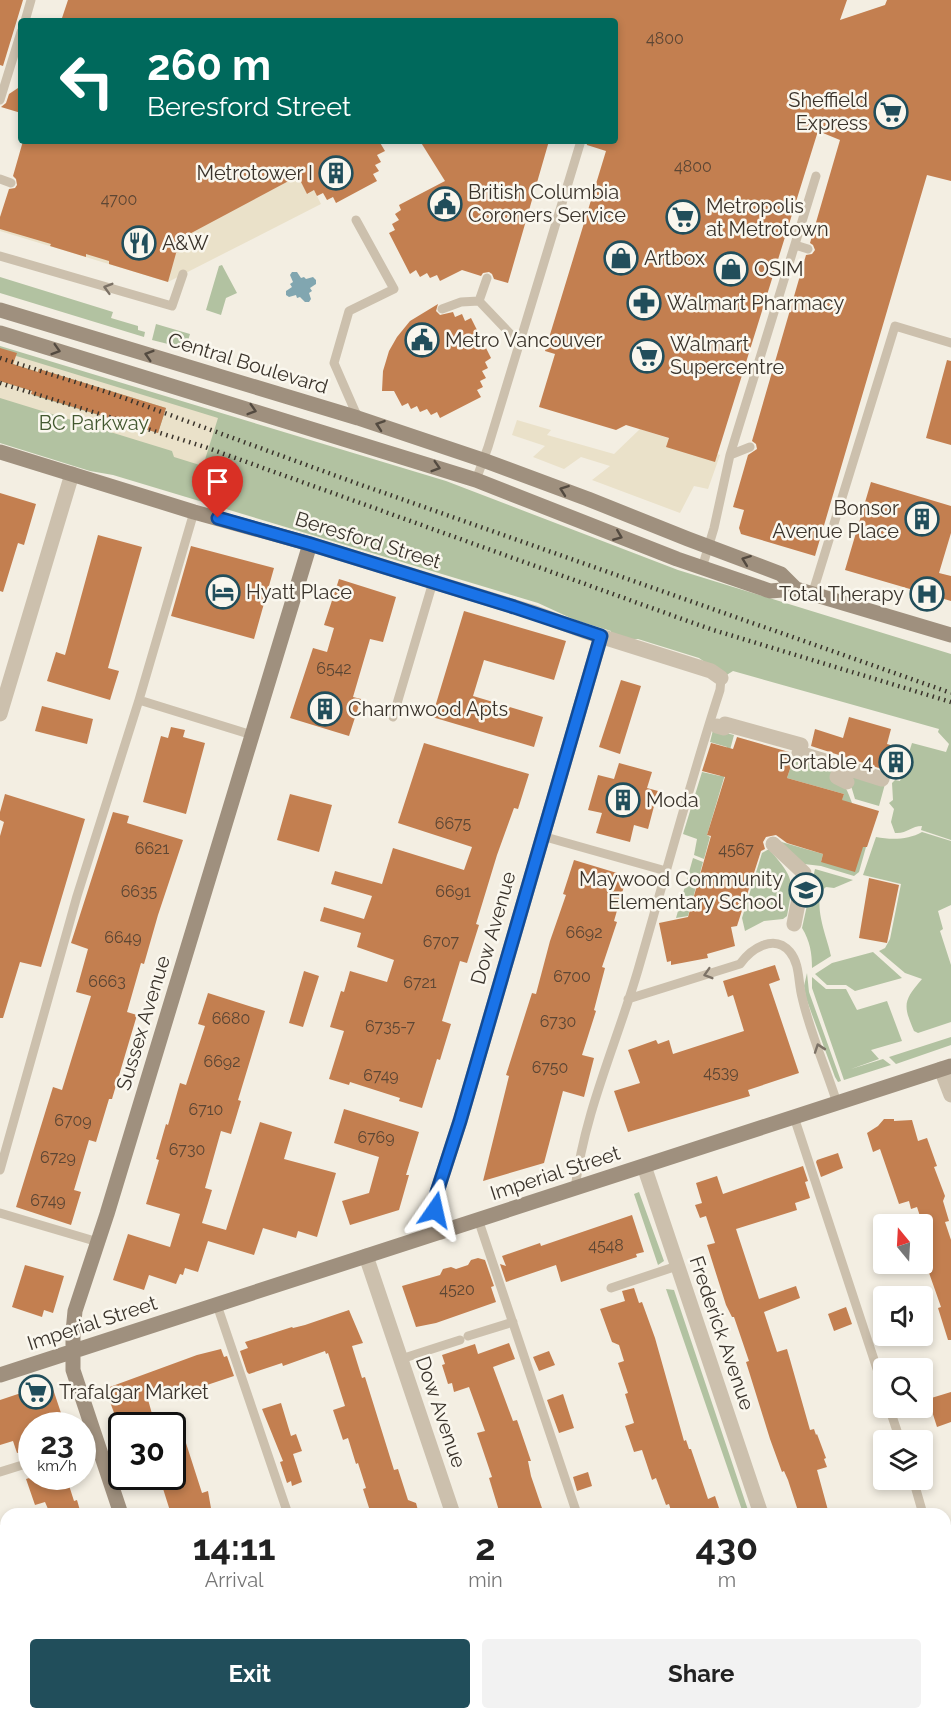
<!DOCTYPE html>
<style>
body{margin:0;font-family:Raleway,sans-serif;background:#f2f2f2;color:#222;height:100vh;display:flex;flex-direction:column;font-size:22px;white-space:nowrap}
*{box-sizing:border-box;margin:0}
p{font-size:20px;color:#767676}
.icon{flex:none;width:33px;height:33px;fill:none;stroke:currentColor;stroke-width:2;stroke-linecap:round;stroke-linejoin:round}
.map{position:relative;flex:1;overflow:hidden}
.details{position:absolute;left:0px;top:1508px;width:951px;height:212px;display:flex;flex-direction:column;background:#fff;border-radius:18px 18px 0 0;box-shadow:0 3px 9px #0003}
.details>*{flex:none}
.top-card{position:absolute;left:18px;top:18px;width:600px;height:126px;border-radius:6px;box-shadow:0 3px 9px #0003;background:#00695c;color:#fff;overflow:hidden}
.needle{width:39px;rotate:342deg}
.controls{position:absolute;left:873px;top:1214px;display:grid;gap:12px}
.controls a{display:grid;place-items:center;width:60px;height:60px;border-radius:6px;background:#fff;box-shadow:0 3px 9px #0003;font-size:30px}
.speed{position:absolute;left:18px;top:1412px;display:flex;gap:12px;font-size:30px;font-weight:700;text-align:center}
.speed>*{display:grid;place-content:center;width:78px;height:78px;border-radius:50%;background:#fff;box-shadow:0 3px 9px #0003;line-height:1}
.speed small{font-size:15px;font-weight:400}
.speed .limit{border:3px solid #111;border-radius:9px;background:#fff;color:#111}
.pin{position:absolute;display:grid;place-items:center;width:51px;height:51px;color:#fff;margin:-62px -26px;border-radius:50% 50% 50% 0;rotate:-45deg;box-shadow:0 0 6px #0007}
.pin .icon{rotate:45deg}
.me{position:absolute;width:66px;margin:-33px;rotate:11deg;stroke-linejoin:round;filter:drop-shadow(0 0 4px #0008)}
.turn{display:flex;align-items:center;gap:21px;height:126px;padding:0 30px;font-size:27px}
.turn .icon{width:78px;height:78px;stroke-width:2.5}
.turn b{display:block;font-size:42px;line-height:51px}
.eta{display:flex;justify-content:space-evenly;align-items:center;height:102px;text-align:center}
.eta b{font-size:36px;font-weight:700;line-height:42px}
.cta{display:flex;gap:12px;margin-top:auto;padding:12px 30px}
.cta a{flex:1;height:69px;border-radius:6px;background:#214e5b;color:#fff;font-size:24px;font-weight:700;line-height:69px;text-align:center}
.cta a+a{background:#f2f2f2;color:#222}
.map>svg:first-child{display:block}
.green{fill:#b2c2a1}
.plaza{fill:#eae1c9}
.water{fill:#81a6b0}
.building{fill:#c37f50}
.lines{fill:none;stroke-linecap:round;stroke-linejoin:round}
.lane{stroke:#ccc0ad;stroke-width:9}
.street{stroke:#ccc0ad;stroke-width:15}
.secondary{stroke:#9f907e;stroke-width:15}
.rail{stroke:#3a332b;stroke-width:4.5;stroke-dasharray:1.5 4.5;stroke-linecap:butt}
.oneway{stroke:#7c7266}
.oneway2{stroke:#534a40}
.route-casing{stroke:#114b97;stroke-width:15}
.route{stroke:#1a73e8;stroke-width:10}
.labels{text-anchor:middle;stroke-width:5;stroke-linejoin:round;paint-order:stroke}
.number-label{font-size:16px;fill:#5c4634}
.poi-label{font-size:20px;fill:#3a332b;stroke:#faf7ee;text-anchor:start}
.street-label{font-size:20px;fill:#3a332b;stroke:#faf7ee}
.park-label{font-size:20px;fill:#435830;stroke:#faf7ee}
</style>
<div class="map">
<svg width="951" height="1718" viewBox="0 0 951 1718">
<rect width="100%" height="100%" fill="#f3eee2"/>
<!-- green -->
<path class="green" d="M222 265 237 293 226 298 221 315 206 310 219 266Z
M0 277 113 312 111 318 138 326V330L145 332 144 337 0 293Z
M156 324 190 334 186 347 184 348 152 340Z
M0 346 446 481 678 570 951 654V840L921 830 922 826C911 826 907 834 895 833L891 822 894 809 889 803 893 800 892 783 895 780 900 781 912 743 946 752 949 744 938 732 939 729 733 671 725 676 699 658 638 639 625 640 610 635 611 631 575 620 538 603 113 475 90 471 0 443Z
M713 730 734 735 730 750 727 749V747L710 742Z
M794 757C829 767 841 769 853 806L841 802 844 794 787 778Z
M726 761H729L707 835 710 837 704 859 694 855 697 839 683 834 702 772 720 776Z
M852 772 885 784 879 806 855 799 849 779Z
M922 832 951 841V905L938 911 943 929 940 931 951 965V1022L918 1033 914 1031C903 1005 903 1001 922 979L905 973 879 951 885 948 890 939 901 884 863 875 876 837C891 840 908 840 922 832Z
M778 841 823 854 821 862 863 846 866 847 859 872 854 876 821 866 804 864Z
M769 849C794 879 794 878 787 916L783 919 764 921 745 931 742 918 762 853Z
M693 858 703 862 688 916 676 918Z
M815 869 853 880 834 888 826 887C810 900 828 939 831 956L812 968C812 953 810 941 802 928Z
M873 952 902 978 855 991 846 985H827L815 974 832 963Z
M807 973 809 992 841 1081 838 1082 835 1077 806 998 804 986Z
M812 977 826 989H846L857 1010 887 1001 902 1041 871 1050 879 1059 851 1069 883 1059 891 1065 844 1080 812 988Z
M951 1037V1045L896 1064 889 1057Z
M639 1192 664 1261 658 1265 634 1194Z
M666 1289 674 1290 749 1513H743Z"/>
<!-- plaza -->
<path class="plaza" d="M293 167 308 194 314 190 321 204 168 282 0 231V216L162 265 172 231Z
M0 351 218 418 203 466 174 457 172 451 146 443 0 398V381L32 391V395L158 433 166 408 39 369 38 372 0 360Z
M517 420 551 430 547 435 614 454 640 429 720 455 708 489 694 486 680 513 592 480 610 466 581 457 564 469 533 457 545 446 512 435Z"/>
<!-- water -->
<path class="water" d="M292 272H297L301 278 304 277 306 279 313 277 316 280V284L310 288 312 291 309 293 311 299 309 302H305L300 297 297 298 296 295 289 297 286 295V291L292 287 290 284 293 282 290 275Z"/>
<!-- building -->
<path class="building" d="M0 0H23L3 66 0 65Z
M68 0H847L840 20 885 5 887 0H951V181L927 175 815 556 741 534 739 528 744 510 733 507 748 455 757 449 756 444 752 441 806 255 812 254 815 250 813 245 810 243 840 140 818 131 715 462 666 447 669 438 626 425 616 430 539 407 555 354 545 351 606 151 587 145 586 141H615V21H61Z
M21 86V113L1 107 6 103 9 94Z
M23 141H379L385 151 377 155 381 162 375 165 379 171 373 174 377 181 336 203 333 197 327 200 323 193 317 196 314 190 307 194 298 176 180 239 168 282 109 264V261L86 254V257L50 246 51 244 0 229V217L9 189 15 188 17 185 16 179 13 176Z
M420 141H549L508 283 494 279 492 274 489 272 483 273 481 276 462 270 440 281 437 275 430 278 427 273 420 277 416 270 410 274 389 233 395 230 392 224 399 220 395 214 401 210 399 205 445 181Z
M438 304 436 311 440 315 453 312 455 317 462 314 465 321 471 318 491 358 485 362 488 368 482 371 486 378 480 381 483 387 477 390 481 397 440 418 437 412 431 415 427 409 420 412 417 406 411 409 408 403 402 406 394 391H382L383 371 389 351 397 337 410 321Z
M0 348 17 353 13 364 38 372 39 369 166 408 158 433 31 394 32 391 0 381Z
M947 360 951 361V445L926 438Z
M871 482 951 506V533L939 573 951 576V601L845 570Z
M0 493 36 504 24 545 18 543 3 592 0 591Z
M98 535 142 547 108 668 119 671 110 700 47 681 56 652 65 655Z
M191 546 274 568 254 639 171 616Z
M339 579 396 597 383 642 370 639 353 697 361 699 349 736 290 718 313 648 327 652 334 628 324 625Z
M464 611 566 641 554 680 484 660 473 696 543 717 534 747 432 717Z
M621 680 641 686 620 754 599 747Z
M42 706 93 719 87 744 35 731Z
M849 717 891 729 887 744 908 750 901 778 891 775 885 770 811 746 815 729 843 738Z
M171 727 185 730 183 737 205 743 186 814 143 802 161 736 168 738Z
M737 737 789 752 793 760 787 778 844 794 842 800 879 811 867 847H863L855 872 821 862 823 854 787 843 776 835 766 837 763 842 765 849 761 851 737 926 731 927 735 946 707 954 708 958 671 965V961L667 962 659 923 688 917 711 836 707 835 725 777 702 771 711 743 733 749Z
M424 743 529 774 518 809 514 808 497 855 476 924 479 925 467 963 460 961 442 1021 451 1024 440 1060 437 1059 422 1108 399 1101 400 1098 350 1082 349 1085 329 1079 344 1031 330 1027 341 991 344 992 350 971 387 982 394 960 357 947 361 933 320 921 324 907 364 919 372 896 331 884 335 871 382 884 393 848 464 870 472 847 398 823Z
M619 763 652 772 647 788 658 791 648 829 634 825 630 842 596 833 602 813 588 810 598 775 614 779Z
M5 794 85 819 41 967 20 962 3 1018H0V836L4 822 0 820V812Z
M290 794 332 805 319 852 277 840Z
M113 812 129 816 127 823 183 840 158 915 144 964 141 963 127 1012 137 1015 112 1099H109L96 1142 89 1140 74 1190 81 1192 71 1225 16 1207 53 1087 62 1090 91 996 76 992 88 949 71 943Z
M574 860 627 876 614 921 617 922 602 967 605 968 594 1010 596 1011 582 1055 594 1058 584 1097 563 1091 544 1163 483 1181 509 1076 506 1075 532 993 536 994 550 941 566 895 563 894Z
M869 878 899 885 887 943 859 938Z
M775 965 780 980 769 984 799 1073 748 1090 750 1096 628 1132 614 1091 640 1083 628 1050 656 1040 658 1044 669 1040 673 1054 744 1031 733 995 728 997 723 981Z
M304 971 319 976 303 1027 289 1023Z
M208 993 265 1011 238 1100 241 1101 231 1134 221 1131 205 1188 212 1190 202 1223 226 1230 260 1122 292 1132 284 1159 336 1173 317 1237 298 1231 296 1238 263 1228 254 1255 208 1241 198 1272 185 1268 183 1275 180 1274 176 1284 149 1275 144 1290 113 1280 128 1234 170 1247 180 1214 146 1204 159 1160 156 1159 166 1124 168 1125 180 1083 186 1085 205 1026 198 1024Z
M344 1109 419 1132 406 1175H409L399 1210 350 1225 342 1201 369 1193 379 1157 334 1143Z
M884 1119H894V1121L912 1120 918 1141 927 1138 937 1166 934 1167 945 1196 943 1201 949 1221 945 1222 951 1240V1340H948L938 1308 941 1307 928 1270 922 1272V1246L929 1244 917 1207 911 1209 909 1201 899 1204 880 1149 873 1152 867 1133 878 1126Z
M838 1153 843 1168 821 1177 816 1162 817 1160Z
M803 1166 808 1181 805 1182 810 1198 795 1203 797 1210 736 1229 759 1299 796 1286 800 1298 764 1312 777 1352 787 1349 810 1430 814 1429 816 1435 817 1434 826 1458 824 1459 827 1467 817 1470 829 1514H799L788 1480 784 1471 782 1472 770 1439 746 1362 749 1361 734 1317H732L726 1305 707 1245 715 1243 706 1216 700 1218 695 1205 702 1203 696 1183 717 1176 723 1194Z
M632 1215 644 1252 636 1254 637 1257 561 1282 556 1265 506 1282 500 1264 506 1266 502 1256 540 1243 541 1246Z
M478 1258 485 1260 494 1286 491 1287 496 1302 436 1323 416 1327 402 1286 440 1275 443 1269 451 1267 456 1269 468 1265 471 1260Z
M25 1265 64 1276 53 1313 44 1310 42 1317 12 1307Z
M634 1288 639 1303 642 1302 655 1338 684 1441 686 1440 689 1449H691L708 1499 715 1496 721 1514H672L669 1504 666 1505 656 1478 652 1480 642 1450 634 1452 625 1426 634 1423 625 1394 628 1393 618 1363 624 1361 619 1345 612 1342 600 1309 625 1301 622 1291Z
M846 1307 852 1324 834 1331 828 1314Z
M349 1310 363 1343 352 1346 362 1378 365 1377 394 1470 398 1469 408 1500 416 1503 419 1514H371L363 1489 366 1488 358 1463 356 1464 348 1438 343 1440 333 1410 345 1406 328 1353 326 1354 325 1351 283 1366 282 1363 249 1374 247 1372 240 1351 248 1348 245 1342 292 1327 293 1328 305 1325Z
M509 1343 515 1359 493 1367 513 1421 517 1420 531 1461H528L531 1476 544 1514H500L489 1478 492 1477 477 1433 485 1431 469 1387 454 1392 452 1383 448 1384 442 1365 445 1364 442 1355 475 1344 478 1354Z
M221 1349 224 1357 227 1356 234 1376 186 1392 183 1385 147 1396 154 1421 142 1425 119 1426 107 1394V1388L197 1355Z
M549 1351 555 1365 539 1371 533 1357Z
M51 1383 65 1425H32V1449L17 1453 13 1441 0 1445V1400Z
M951 1392V1422L937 1427 928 1399Z
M563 1394 574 1428 559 1433 547 1400Z
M281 1403 291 1436 296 1434 302 1451 293 1454 302 1482 292 1486 291 1481 287 1483 280 1462 283 1461 262 1409Z
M185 1440 202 1493 208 1491 212 1514H171L159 1476H172V1444Z
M588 1472 592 1486 577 1491 573 1477Z
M36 1476H66L74 1501 77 1500 81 1514H43L42 1511 48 1509 45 1502 35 1505 26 1479Z"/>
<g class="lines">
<!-- lane -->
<path class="lane" d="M25 21 31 0
M0 100 21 32
M0 179 11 183
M356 220 394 289 349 311 334 363 358 418
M795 245 808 249
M0 256 172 306 183 274
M487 278 479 301 519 343
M442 309 461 302 479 301
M730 455 750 447
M476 480 488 447 580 144
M702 568 714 528 730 455 816 176
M812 595 895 326 951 343
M139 700 252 735
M393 717 433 582
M542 836 666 871
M628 999 740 964C751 949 774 933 790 952 800 964 798 982 802 997 810 1033 826 1068 837 1103
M794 1117 884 1390
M0 1170 77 896 139 700 194 512
M575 1189C584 1113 617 1042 638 970 665 877 690 782 720 690L721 678
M0 1213 98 1242
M478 1219 577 1514
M611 1288 677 1266
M217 1305 288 1514
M468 1336 513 1322
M401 1359 460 1340
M889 1407 900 1440
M82 1446 97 1442
M0 1472 32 1462
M913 1479 923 1514
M0 1560 6 1579
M945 1598 951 1616
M0 1710 6 1708
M52 1713 54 1718
M356 1713 357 1718"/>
<!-- street -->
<path class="street" d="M310 544 535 613 584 631 711 671 721 678
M0 714 72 474
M717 726 724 728 725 724 801 745 799 753 841 766 837 777 847 782
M841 766 882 779
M773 844 804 873 794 924
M941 1069 951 1095
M644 1166 761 1514
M441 1232 436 1215 437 1192 460 1121 601 636
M366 1256 453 1514
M521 1713 523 1718
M828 1713 830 1718
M332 1718 348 1713"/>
<!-- secondary -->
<path class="secondary" d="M0 310 358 418 483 460 588 499 688 539 781 574 796 589
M0 333 476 480 677 559 770 591 796 589 951 635
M0 452 194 512 310 544 107 1214 75 1311 73 1332V1370L121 1514
M0 1375 951 1066
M187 1713 188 1718"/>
<!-- rail -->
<path class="rail" d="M0 358 110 393 353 482 951 693
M0 383 205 447 710 629 951 702"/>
</g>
<!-- one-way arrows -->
<defs><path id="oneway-chevron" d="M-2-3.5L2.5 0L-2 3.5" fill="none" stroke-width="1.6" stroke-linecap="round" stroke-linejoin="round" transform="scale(1.5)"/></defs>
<g class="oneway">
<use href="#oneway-chevron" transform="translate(108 288) rotate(-164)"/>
<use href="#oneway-chevron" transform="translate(708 974) rotate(163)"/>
<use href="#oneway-chevron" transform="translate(819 1048) rotate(-109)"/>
</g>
<g class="oneway2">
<use href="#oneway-chevron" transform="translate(56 350) rotate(17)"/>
<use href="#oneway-chevron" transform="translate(149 355) rotate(-163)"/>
<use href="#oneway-chevron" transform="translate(252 410) rotate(17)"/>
<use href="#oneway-chevron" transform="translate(380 425) rotate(-161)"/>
<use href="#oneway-chevron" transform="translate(436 467) rotate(17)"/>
<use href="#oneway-chevron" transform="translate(564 490) rotate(-160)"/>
<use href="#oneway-chevron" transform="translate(618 536) rotate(22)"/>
<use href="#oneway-chevron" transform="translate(746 560) rotate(-159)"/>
</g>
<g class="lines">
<!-- route casing -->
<g class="route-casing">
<path id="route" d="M218 518 310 544 514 607 601 636 460 1121 437 1192 435 1210"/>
</g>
<!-- route -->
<use href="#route" class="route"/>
</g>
<!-- icons -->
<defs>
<g id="supermarket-ring" transform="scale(1.725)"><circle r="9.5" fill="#faf7ee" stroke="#214e5b" stroke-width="1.5"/><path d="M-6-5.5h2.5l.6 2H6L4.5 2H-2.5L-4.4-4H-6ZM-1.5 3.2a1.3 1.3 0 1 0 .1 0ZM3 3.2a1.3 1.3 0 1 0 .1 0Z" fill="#214e5b"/></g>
<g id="building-ring" transform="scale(1.725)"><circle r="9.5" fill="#faf7ee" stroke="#214e5b" stroke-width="1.5"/><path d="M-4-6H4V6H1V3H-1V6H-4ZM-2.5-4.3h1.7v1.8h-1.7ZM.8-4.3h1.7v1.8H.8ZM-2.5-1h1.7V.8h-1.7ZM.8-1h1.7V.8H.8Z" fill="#214e5b"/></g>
<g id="civic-ring" transform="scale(1.725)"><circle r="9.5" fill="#faf7ee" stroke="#214e5b" stroke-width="1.5"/><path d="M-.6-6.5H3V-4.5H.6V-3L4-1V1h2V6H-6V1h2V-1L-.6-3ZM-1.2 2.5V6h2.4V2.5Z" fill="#214e5b"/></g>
<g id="restaurant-ring" transform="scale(1.725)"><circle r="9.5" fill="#faf7ee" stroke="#214e5b" stroke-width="1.5"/><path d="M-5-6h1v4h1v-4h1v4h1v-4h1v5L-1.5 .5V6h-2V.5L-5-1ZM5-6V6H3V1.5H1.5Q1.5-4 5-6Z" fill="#214e5b"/></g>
<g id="shop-ring" transform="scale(1.725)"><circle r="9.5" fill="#faf7ee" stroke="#214e5b" stroke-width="1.5"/><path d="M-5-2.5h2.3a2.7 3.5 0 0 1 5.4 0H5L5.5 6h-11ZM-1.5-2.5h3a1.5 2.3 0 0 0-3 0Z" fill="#214e5b"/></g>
<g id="pharmacy-ring" transform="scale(1.725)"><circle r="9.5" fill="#faf7ee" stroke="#214e5b" stroke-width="1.5"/><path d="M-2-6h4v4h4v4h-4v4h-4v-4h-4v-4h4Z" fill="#214e5b"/></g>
<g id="hotel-ring" transform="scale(1.725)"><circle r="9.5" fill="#faf7ee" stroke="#214e5b" stroke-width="1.5"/><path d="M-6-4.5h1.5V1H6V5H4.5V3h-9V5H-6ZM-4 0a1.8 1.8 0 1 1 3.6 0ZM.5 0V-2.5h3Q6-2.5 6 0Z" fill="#214e5b"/></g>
<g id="hospital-ring" transform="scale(1.725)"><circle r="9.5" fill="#faf7ee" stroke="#214e5b" stroke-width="1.5"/><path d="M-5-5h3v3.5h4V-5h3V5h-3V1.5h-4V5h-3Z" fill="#214e5b"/></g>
<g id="school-ring" transform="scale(1.725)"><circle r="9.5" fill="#faf7ee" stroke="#214e5b" stroke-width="1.5"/><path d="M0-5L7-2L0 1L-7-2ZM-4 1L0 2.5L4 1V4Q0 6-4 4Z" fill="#214e5b"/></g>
</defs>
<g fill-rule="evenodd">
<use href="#supermarket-ring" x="891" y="112"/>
<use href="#building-ring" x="336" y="173"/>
<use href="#civic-ring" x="445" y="204"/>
<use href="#supermarket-ring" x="683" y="217"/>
<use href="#restaurant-ring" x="139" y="243"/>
<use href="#shop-ring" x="621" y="258"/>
<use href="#shop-ring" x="731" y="269"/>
<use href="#pharmacy-ring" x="644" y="303"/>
<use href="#civic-ring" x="422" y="340"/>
<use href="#supermarket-ring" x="647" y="356"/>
<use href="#building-ring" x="922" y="519"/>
<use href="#hotel-ring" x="223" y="592"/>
<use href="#hospital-ring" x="927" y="594"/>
<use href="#building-ring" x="325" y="709"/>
<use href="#building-ring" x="896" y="762"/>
<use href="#building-ring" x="623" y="800"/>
<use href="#school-ring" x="806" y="890"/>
<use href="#supermarket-ring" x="36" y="1392"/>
</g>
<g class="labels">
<!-- number labels -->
<g class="number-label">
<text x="665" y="44">4800</text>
<text x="693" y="172">4800</text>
<text x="119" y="205">4700</text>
<text x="334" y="674">6542</text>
<text x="453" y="829">6675</text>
<text x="152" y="854">6621</text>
<text x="736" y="855">4567</text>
<text x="139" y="897">6635</text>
<text x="453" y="897">6691</text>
<text x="584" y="938">6692</text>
<text x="123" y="943">6649</text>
<text x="441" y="947">6707</text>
<text x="572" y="982">6700</text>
<text x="107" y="987">6663</text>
<text x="420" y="988">6721</text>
<text x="231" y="1024">6680</text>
<text x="558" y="1027">6730</text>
<text x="390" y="1032">6735-7</text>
<text x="222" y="1067">6692</text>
<text x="550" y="1073">6750</text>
<text x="721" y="1078">4539</text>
<text x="381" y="1081">6749</text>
<text x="206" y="1115">6710</text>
<text x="73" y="1126">6709</text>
<text x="376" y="1143">6769</text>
<text x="187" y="1155">6730</text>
<text x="58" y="1163">6729</text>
<text x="48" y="1206">6749</text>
<text x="606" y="1251">4548</text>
<text x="457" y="1295">4520</text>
</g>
<!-- poi labels -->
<g class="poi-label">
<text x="868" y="107" text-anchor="end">Sheffield<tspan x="868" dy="23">Express</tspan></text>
<text x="313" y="180" text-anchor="end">Metrotower I</text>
<text x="468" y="199">British Columbia<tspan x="468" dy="23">Coroners Service</tspan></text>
<text x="706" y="213">Metropolis<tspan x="706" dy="23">at Metrotown</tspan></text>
<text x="162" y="250">A&amp;W</text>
<text x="644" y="265">Artbox</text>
<text x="754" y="276">OSIM</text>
<text x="667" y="310">Walmart Pharmacy</text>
<text x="445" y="347">Metro Vancouver</text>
<text x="670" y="351">Walmart<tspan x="670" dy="23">Supercentre</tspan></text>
<text x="899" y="515" text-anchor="end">Bonsor<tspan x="899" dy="23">Avenue Place</tspan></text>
<text x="246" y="599">Hyatt Place</text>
<text x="904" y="601" text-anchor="end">Total Therapy</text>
<text x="348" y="716">Charmwood Apts</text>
<text x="873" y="769" text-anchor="end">Portable 4</text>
<text x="646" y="807">Moda</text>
<text x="783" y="886" text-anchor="end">Maywood Community<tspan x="783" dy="23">Elementary School</tspan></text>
<text x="59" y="1399">Trafalgar Market</text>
</g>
<!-- street labels -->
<g class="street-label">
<text transform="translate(248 363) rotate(17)" y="7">Central Boulevard</text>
<text transform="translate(368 540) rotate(17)" y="7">Beresford Street</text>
<text transform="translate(493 928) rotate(-74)" y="7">Dow Avenue</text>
<text transform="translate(143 1023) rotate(-73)" y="7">Sussex Avenue</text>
<text transform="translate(555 1173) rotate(-18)" y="7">Imperial Street</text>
<text transform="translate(92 1323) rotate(-18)" y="7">Imperial Street</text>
<text transform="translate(722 1333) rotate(71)" y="7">Frederick Avenue</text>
<text transform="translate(441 1412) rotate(71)" y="7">Dow Avenue</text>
</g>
<!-- park labels -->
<g class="park-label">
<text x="94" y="430">BC Parkway</text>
</g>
</g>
</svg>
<div class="controls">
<a><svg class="needle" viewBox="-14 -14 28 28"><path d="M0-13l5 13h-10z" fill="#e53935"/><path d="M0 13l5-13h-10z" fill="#767676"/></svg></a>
<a><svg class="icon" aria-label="sound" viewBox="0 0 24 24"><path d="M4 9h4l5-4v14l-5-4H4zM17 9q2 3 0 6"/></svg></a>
<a><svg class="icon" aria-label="search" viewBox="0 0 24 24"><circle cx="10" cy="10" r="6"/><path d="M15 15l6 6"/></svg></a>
<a><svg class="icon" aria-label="layers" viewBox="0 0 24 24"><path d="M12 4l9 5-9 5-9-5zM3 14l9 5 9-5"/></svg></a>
</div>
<div class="speed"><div>23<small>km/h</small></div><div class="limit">30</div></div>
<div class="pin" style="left:218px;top:518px;background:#d93025"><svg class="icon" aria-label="arrive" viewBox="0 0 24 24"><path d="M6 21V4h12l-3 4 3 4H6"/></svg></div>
<svg class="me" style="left:435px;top:1210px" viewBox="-20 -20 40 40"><path d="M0-17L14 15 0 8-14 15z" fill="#1a73e8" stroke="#fff" stroke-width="4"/></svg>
<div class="top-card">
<div class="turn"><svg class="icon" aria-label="left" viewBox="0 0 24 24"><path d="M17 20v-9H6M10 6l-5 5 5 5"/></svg><div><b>260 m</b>Beresford Street</div></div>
</div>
<section class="details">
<div class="eta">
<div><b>14:11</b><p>Arrival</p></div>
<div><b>2</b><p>min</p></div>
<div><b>430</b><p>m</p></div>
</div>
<div class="cta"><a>Exit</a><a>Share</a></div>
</section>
</div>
